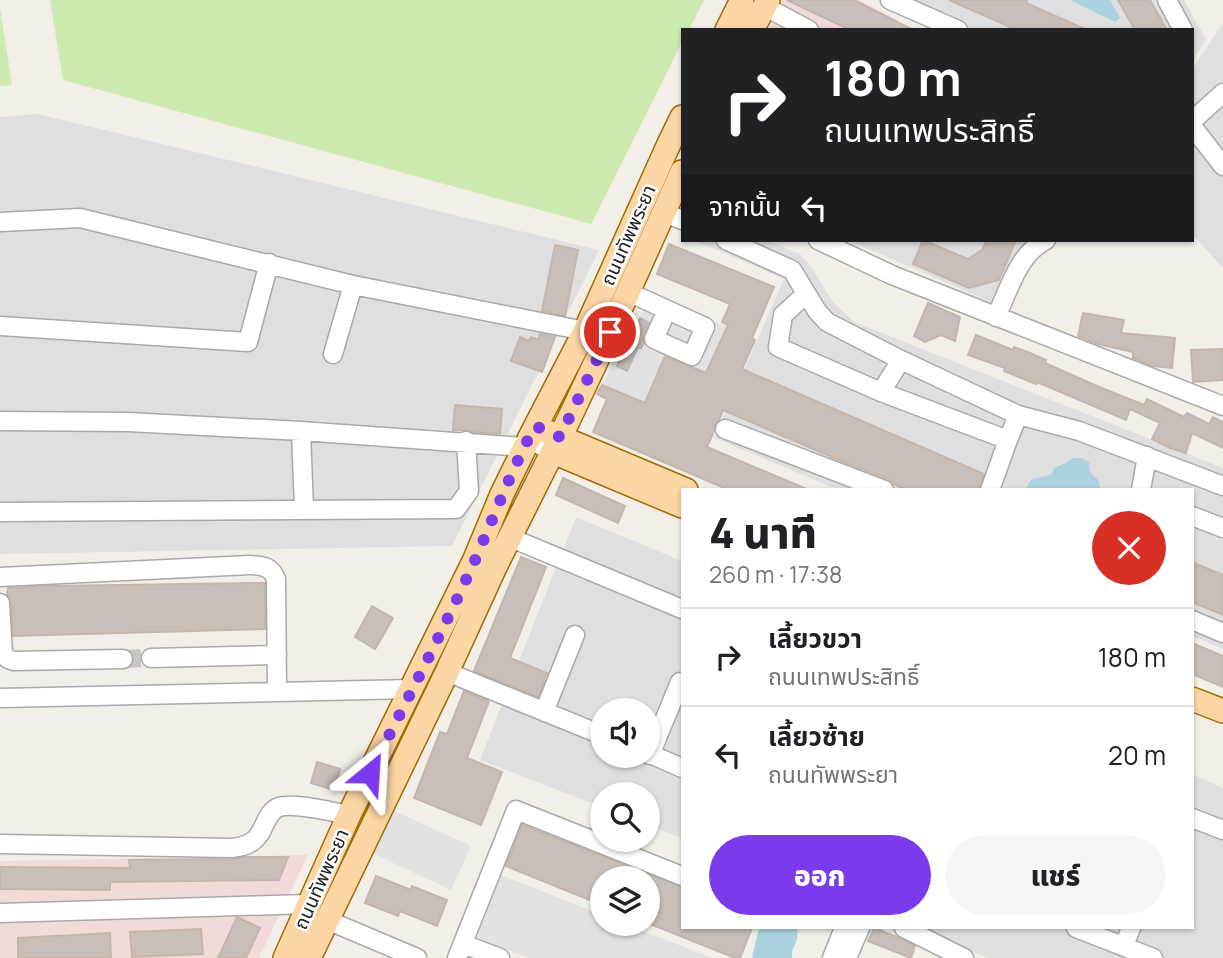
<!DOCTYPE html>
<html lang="th">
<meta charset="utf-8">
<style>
body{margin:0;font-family:Manrope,"Noto Sans Thai",sans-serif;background:#f6f6f6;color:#202124;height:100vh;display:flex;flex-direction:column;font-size:26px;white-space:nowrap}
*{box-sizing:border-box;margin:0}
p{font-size:23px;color:#757577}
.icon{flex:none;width:38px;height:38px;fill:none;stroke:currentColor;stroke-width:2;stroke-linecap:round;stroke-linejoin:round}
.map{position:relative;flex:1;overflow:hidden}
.panel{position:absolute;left:681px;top:488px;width:513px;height:441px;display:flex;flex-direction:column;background:#fff;border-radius:0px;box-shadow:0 2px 5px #0004}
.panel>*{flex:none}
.top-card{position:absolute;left:681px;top:28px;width:513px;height:214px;border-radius:0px;box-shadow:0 2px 5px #0004;background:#202124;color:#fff;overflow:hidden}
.buttons{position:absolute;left:590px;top:698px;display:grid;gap:14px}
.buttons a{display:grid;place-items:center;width:70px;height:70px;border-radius:50%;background:#fff;box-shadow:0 2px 5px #0004;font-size:35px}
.pin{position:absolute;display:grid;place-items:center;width:60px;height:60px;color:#fff;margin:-30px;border:4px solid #fff;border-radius:50%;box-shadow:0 2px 7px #0007}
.me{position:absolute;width:77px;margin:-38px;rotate:27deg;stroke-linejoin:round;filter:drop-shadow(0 0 5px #0008)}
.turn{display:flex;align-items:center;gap:24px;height:147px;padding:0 28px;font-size:32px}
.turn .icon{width:91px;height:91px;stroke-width:2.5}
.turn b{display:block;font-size:49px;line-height:60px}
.then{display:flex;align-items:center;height:66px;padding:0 28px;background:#0003;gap:14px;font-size:26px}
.round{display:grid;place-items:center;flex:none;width:74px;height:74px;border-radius:37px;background:#f6f6f6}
.head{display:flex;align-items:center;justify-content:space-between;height:119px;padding:0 28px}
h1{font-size:42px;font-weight:800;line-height:52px}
.button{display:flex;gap:14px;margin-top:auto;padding:14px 28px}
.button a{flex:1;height:80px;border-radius:42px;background:#7c3aed;color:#fff;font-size:28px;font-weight:800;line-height:80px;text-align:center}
.button a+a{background:#f6f6f6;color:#202124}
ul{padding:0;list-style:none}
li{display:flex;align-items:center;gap:21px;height:98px;padding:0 28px;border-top:2px solid #e0e0e0}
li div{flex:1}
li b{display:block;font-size:26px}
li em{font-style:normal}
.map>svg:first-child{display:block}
.residential{fill:#e0dfdf;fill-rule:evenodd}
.commercial{fill:#f2dad9}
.grass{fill:#cdebb0}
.parking{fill:#e2e2e2}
.water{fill:#aad3df}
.building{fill:#c7bfb8;stroke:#c4b6ab;stroke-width:2}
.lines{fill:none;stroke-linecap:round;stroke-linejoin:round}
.minor-tunnel{stroke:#c8c6c1;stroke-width:18;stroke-dasharray:18 9;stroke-linecap:butt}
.minor-casing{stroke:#a9a9a9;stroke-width:21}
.major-casing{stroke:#a06b00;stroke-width:26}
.minor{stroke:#fff;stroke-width:18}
.major{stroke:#fcd6a4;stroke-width:23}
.route{stroke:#7c3aed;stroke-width:12;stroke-dasharray:0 21.6}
.labels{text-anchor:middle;stroke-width:5;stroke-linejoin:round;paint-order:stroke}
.street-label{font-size:19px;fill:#222;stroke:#fff}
</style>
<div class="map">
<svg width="1223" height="958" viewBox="0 0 1223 958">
<rect width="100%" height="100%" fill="#f2efe9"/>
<!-- residential -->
<path class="residential" d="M879 0H1184L1206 39 1192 62V30H946Z
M1223 23V268L1192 234V70Z
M38 114 599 250 452 546 0 554V117Z
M694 240H767L800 254 809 264 833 302 854 322 1223 468V649L1192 636V490H839L714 438 784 279Z
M848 240H1033L997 299 991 302Z
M576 517 682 561V838L648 825V794H602V807L480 760ZM602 710H648V756H602Z
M1192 774 1223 788V958H988L911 928H1192Z"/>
<!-- commercial -->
<path class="commercial" d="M782 0H859L915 30H768Z
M308 855 259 958H0V861Z"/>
<!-- grass -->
<path class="grass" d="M50 0H704L689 30H682V42L591 224 63 80Z
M0 8 12 85 0 86Z"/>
<!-- parking -->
<path class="parking" d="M651 293 727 327 715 354 714 376 666 355 645 401 642 402 602 385 623 341 641 347 652 325 640 318Z
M394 811 471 846 451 890 374 854Z
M501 875 602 915V924H626L712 958H528L477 938Z"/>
<!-- water -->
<path class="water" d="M1070 0H1110L1120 18 1115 22Z
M1072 458H1081L1089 462 1090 472 1098 480 1101 490H1026C1031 474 1037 480 1049 475 1056 472 1051 470 1057 467 1064 463 1066 464 1072 458Z
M759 928H797C800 944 791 944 792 958H752Z"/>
<!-- building -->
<path class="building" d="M787 0H854L913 30H850Z
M949 0H1027L1026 3 1087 30H1017Z
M1118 0H1150L1167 30H1135Z
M923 240 968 259 982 250 987 240H1016L999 280 969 288 913 264Z
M669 244 774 287 752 338 755 340 742 369 984 474 979 490H907L893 484 888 479 846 463 723 410 719 420 715 424 714 431 707 447 809 490H729L593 432 607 399 597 394 602 385 645 403 665 356 706 373 728 325 722 322 730 304 657 274Z
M555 245 578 250 565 316 542 311Z
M928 303 960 317 955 341 941 335 925 342 914 336Z
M1083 313 1124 320 1121 333 1175 338 1172 368 1153 366 1133 358V352L1098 344 1078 336Z
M640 318 649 323 643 335 644 343 641 348 638 347 627 371 617 366Z
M540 334 555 337 542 372 511 361 520 337 529 341 531 337 538 340Z
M976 335 1013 350 1014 347 1030 353 1046 360 1045 363 1099 387 1144 405 1147 399 1184 417 1187 413 1209 424 1213 417 1223 422V448L1192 433 1186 453 1170 448 1152 439 1160 423 1130 409 1126 420 1037 382 1036 384 1004 371 1005 368 968 355Z
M1223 349V380L1193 382 1191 350Z
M455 405 502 409 500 434 472 432 466 430H453Z
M563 478 625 506 618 523 556 495Z
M521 557 546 567 510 658 547 673 538 697 474 671Z
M1192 562 1223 575V615L1192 602Z
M265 583V629L13 636 11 602 7 595 8 588 47 586Z
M372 606 393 618 375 649 355 637Z
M1192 643 1223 656V687L1192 674Z
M464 691 489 701 467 758 502 772 481 825 414 798 440 732 447 734Z
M317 762 340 769 334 790 311 783Z
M522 825 682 887V928H752L740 958H735L648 923V878H602V905L506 866Z
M244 857H288L279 880 110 882V890L0 889V867L130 868 129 860 232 859Z
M376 876 411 890 412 886 447 900 437 926 400 911 398 916 365 903Z
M237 917 260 928 246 958H218Z
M874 928 897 937 915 946 911 958 868 941Z
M201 929 203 954 132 957 130 932Z
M110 933 111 958H18V938Z"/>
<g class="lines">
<!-- minor-tunnel -->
<path class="minor-tunnel" d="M123 659 151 658"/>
<!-- minor casing -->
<g class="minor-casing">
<path id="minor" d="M890 0 958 30
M1167 0 1183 30
M764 6 809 30
M1192 121 1223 93
M1192 126 1223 166
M663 212 682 220
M0 222 80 218 353 285 585 331
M726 240 792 270 817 311 827 322 901 360 1018 415 1079 431 1223 486
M818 240 892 275 1223 406
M628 292 705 327 692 356 654 339 667 310
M806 294 783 315 778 347 881 392 1008 440 1018 415
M996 317C1009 290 1018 254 1046 240
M0 326 248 342 269 263
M333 354 353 285
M881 392 901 360
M0 421 128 422 301 431 525 447 529 439 553 452
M725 429 884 490
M301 431 304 509
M990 490 1008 440
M1141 490 1147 456
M0 512 456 509 469 491 466 441
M1192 516 1223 528
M511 538 682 609
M0 577 250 565C263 566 271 566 276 579L277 692
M0 603 3 654 8 659 14 661 123 659
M1192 620 1223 633
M151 658 277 655
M447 672 602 735
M0 698 412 689
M544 712 575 635
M648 753 682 768
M650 755 680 682
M1192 818 1223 830
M0 844 232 848C239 847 247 846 253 841 265 833 265 812 279 807 294 802 332 812 349 815
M0 913 310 904
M327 920 417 958
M904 928 964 958
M1076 928 1153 958
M463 944 500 958
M1124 946 1131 928
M457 958 516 810 682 876
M832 958 844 928
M847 958 860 928"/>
</g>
<!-- major casing -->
<g class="major-casing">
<path id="major" d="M727 30 742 0
M752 30 768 0
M548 432 686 490
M529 439 585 331 668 146 682 117
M553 452 682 506
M1192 699 1223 711
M285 958 349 815 475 559 502 494 525 447
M309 958 447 672 495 567 568 421 610 332 682 172"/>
</g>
<!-- minor -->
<use href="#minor" class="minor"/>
<!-- major -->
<use href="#major" class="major"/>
</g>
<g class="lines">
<!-- route -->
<path class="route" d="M370 773C406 702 443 631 476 558 495 514 512 469 535 426L560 437 610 332"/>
</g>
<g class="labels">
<!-- street labels -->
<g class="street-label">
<text transform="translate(628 235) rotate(-66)" y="7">ถนนทัพพระยา</text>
<text transform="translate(321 879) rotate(-66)" y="7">ถนนทัพพระยา</text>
</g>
</g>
</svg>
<div class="buttons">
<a><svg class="icon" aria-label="sound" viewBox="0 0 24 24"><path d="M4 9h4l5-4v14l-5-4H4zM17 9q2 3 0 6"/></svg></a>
<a><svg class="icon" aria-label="search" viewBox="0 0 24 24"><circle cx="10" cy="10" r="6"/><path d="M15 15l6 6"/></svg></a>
<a><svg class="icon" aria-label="layers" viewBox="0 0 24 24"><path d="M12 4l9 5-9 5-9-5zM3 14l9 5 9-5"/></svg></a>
</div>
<div class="pin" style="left:610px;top:332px;background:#d93025"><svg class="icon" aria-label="arrive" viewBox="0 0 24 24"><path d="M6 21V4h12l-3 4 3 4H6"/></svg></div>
<svg class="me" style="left:370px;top:773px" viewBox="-20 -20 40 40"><path d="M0-17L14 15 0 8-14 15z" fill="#7c3aed" stroke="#fff" stroke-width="4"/></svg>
<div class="top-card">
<div class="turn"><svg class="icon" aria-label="right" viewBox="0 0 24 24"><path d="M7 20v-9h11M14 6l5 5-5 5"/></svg><div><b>180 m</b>ถนนเทพประสิทธิ์</div></div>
<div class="then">จากนั้น<svg class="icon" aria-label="left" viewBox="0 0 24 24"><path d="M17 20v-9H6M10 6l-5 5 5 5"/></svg></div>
</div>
<section class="panel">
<div class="head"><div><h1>4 นาที</h1><p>260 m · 17:38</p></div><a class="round" style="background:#d93025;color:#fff"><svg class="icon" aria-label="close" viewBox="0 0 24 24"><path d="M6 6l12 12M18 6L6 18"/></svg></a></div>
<ul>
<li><svg class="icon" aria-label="right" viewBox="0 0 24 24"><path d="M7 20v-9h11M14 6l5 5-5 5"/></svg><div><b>เลี้ยวขวา</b><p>ถนนเทพประสิทธิ์</p></div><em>180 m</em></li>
<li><svg class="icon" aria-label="left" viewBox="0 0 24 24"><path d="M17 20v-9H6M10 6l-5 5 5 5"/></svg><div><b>เลี้ยวซ้าย</b><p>ถนนทัพพระยา</p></div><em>20 m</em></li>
</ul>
<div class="button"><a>ออก</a><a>แชร์</a></div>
</section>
</div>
